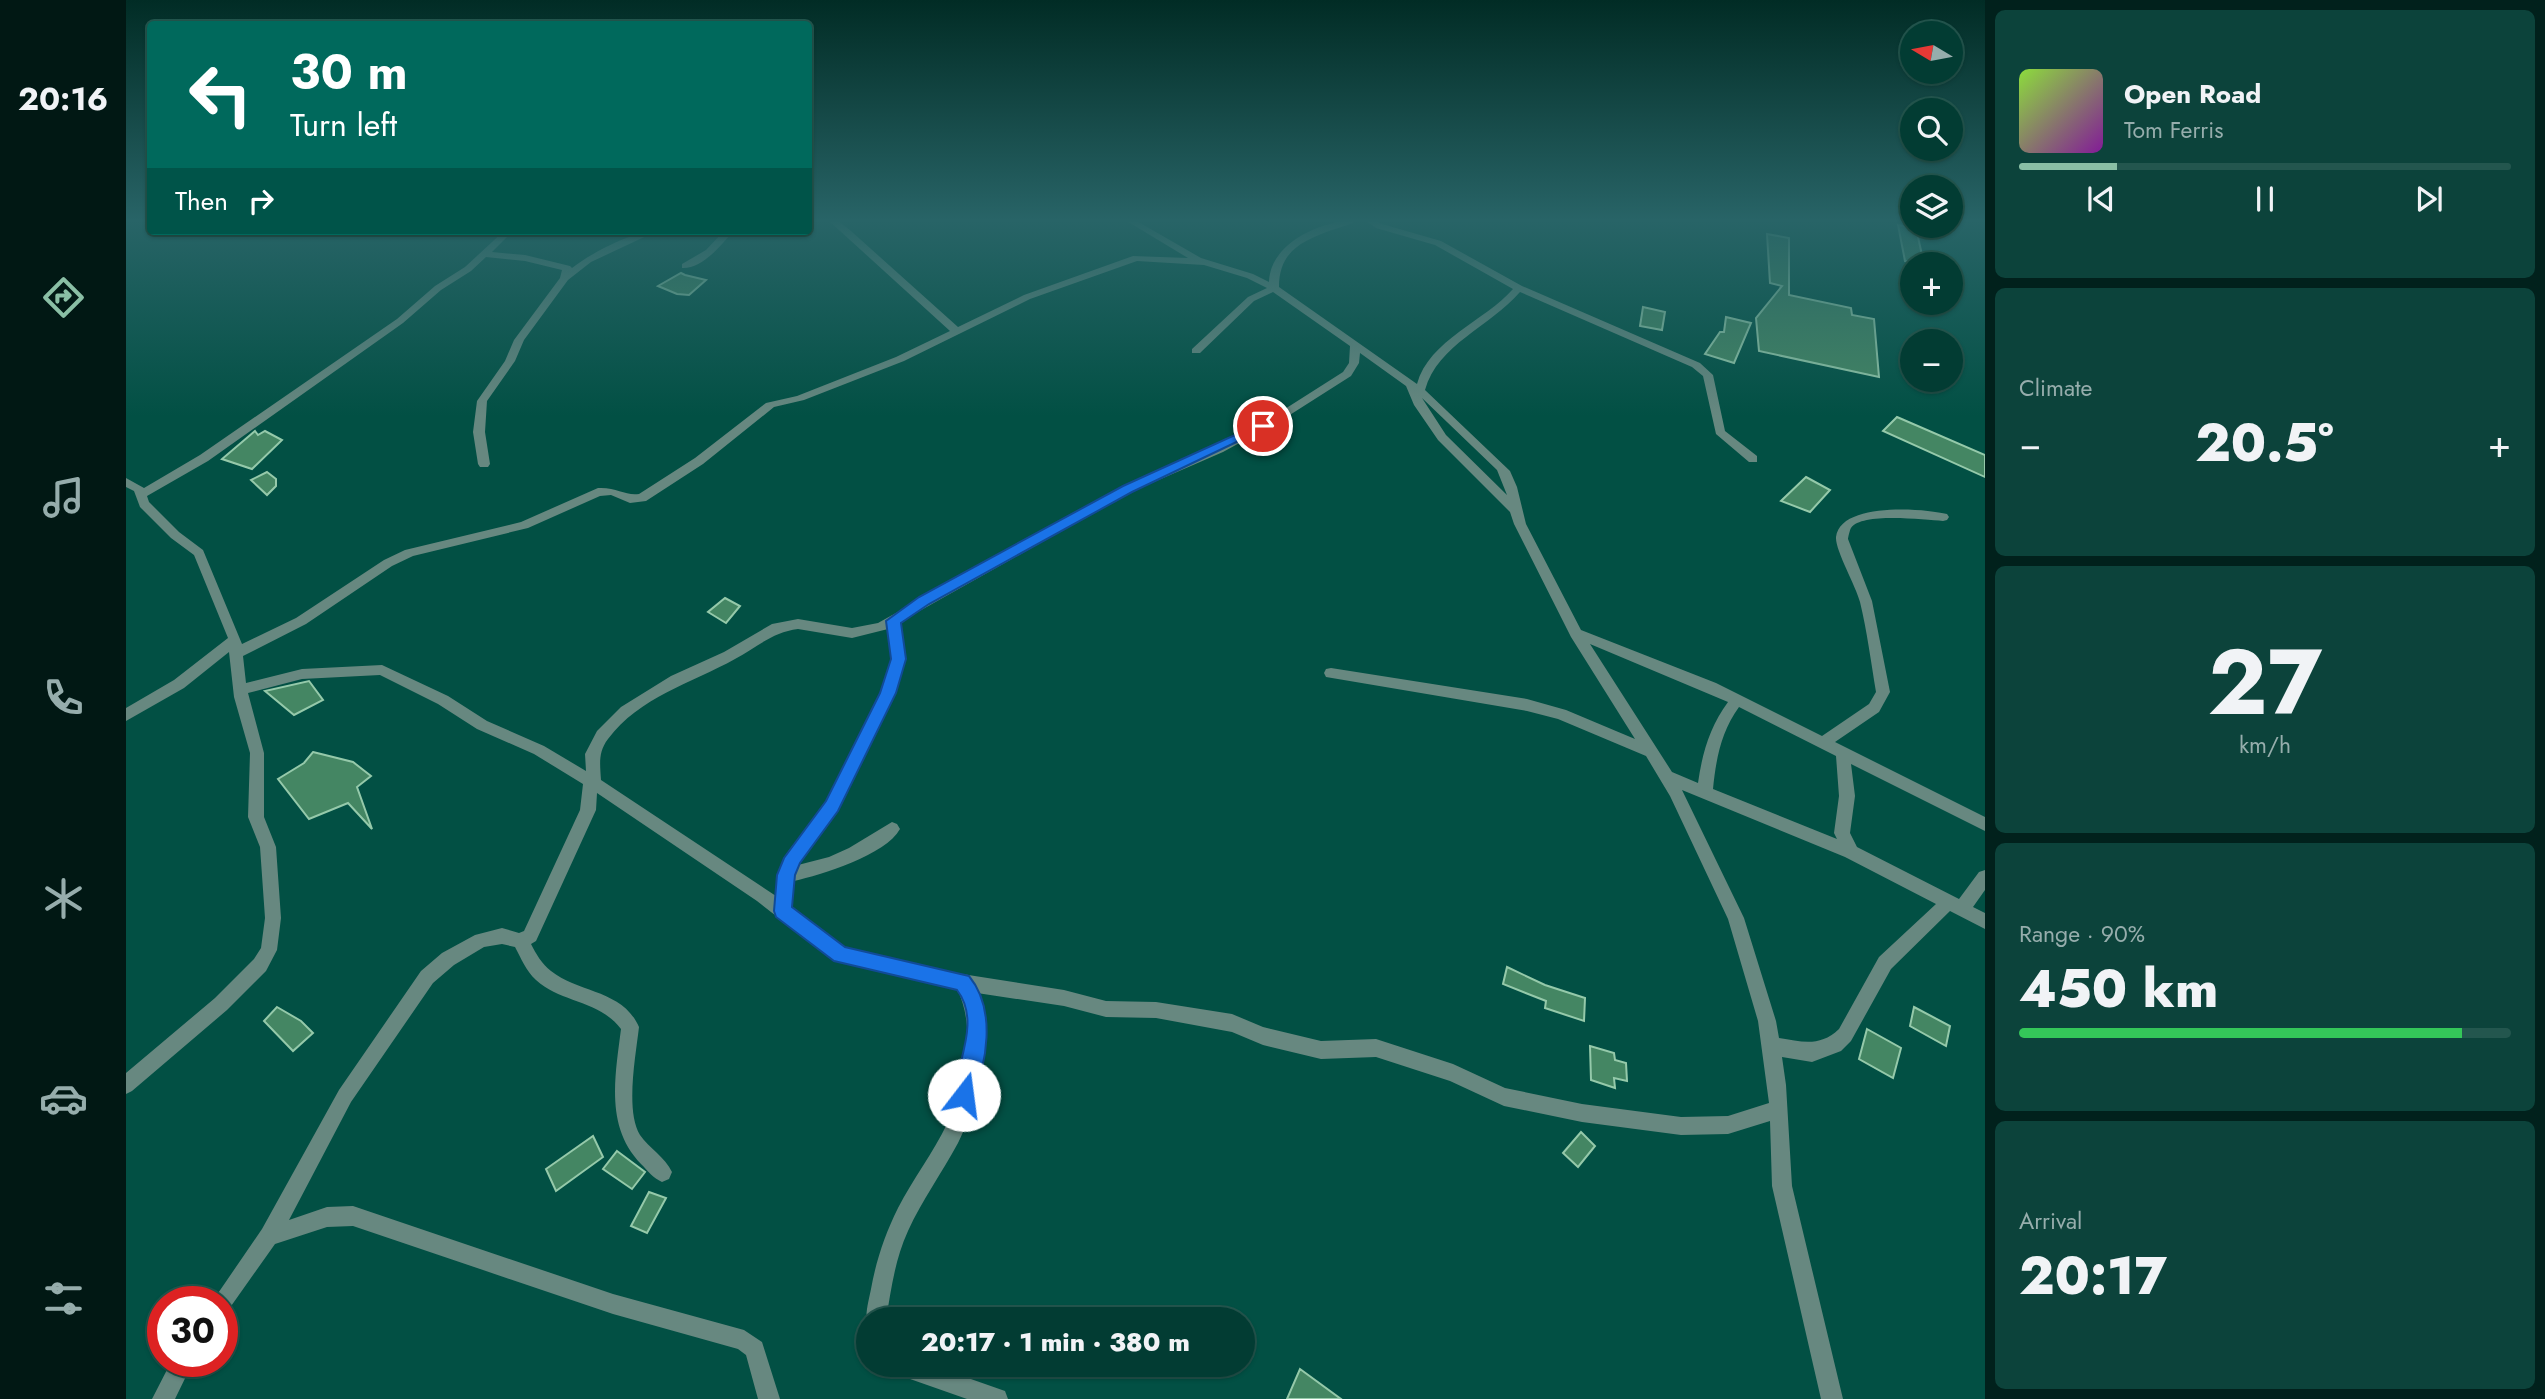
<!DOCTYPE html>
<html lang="en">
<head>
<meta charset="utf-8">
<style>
	body { margin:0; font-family:Jost,sans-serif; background:#0c433b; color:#f1f3f6; height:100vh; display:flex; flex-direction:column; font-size:26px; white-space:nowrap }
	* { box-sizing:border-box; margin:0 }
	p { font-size:23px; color:#96adac }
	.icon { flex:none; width:38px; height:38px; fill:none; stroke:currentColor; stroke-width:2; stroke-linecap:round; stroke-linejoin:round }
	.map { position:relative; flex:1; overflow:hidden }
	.drawer { display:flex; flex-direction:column; gap:10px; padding:10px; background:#01211c; width:560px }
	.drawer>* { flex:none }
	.guide { position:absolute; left:21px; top:21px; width:665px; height:214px; border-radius:7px; box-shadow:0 2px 5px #0004,0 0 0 2px #23564e; background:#00695c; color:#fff; overflow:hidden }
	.needle { width:46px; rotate:280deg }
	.fabs { position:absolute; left:1774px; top:21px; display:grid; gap:14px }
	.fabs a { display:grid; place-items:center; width:63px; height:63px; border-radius:50%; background:#023c33; box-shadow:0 2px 5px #0004,0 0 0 2px #23564e; font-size:35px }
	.speed { position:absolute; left:21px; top:1286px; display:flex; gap:14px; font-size:35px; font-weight:700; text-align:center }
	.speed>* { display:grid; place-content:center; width:91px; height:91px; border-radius:50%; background:#023c33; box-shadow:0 2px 5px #0004,0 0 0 2px #23564e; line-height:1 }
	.speed .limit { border:10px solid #d22; background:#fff; color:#111 }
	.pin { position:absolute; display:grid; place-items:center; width:60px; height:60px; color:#fff; margin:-30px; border:4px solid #fff; border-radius:50%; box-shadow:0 2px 7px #0007 }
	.me { position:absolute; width:77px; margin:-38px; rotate:15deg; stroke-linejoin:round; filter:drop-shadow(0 0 5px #0008) }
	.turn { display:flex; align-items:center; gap:24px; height:147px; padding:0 28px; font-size:32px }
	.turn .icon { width:91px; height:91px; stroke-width:2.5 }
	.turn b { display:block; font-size:49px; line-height:60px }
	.then { display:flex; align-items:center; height:66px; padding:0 28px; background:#0003; gap:14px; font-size:26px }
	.big { font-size:52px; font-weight:800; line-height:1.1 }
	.drawer .card { flex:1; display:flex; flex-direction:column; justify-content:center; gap:10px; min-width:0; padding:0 24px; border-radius:10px; background:#0c433b }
	.drawer .dial { align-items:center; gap:0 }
	.dial b { font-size:91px; line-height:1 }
	.song { display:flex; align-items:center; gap:21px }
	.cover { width:84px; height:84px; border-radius:10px; background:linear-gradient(135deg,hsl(90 70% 55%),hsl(290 70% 35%)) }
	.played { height:7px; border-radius:4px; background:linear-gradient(90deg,#8abfa5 20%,#23564e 20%) }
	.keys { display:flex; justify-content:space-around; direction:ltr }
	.heat { display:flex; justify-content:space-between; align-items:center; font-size:38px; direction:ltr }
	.charge { height:10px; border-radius:5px; background:linear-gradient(90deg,#34c759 90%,#23564e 0) }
	.trip { position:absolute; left:730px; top:1307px; width:399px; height:70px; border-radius:35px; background:#023c33; box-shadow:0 2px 5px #0004,0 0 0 2px #23564e; font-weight:800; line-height:70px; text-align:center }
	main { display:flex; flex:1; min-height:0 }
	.tab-bar { display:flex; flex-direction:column; width:126px; justify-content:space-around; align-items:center; background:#011814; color:#96adac }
	.tab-bar .icon { width:49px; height:49px }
	.tab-bar .selected { color:#8abfa5 }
	.tab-bar b { font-size:32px; color:#f1f3f6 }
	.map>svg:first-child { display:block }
</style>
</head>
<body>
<main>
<nav class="tab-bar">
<b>20:16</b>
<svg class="icon selected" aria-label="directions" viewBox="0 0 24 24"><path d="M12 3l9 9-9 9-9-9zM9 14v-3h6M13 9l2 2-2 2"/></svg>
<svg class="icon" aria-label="music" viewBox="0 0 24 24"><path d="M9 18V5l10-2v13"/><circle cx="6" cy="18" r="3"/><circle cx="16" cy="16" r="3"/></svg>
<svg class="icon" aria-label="phone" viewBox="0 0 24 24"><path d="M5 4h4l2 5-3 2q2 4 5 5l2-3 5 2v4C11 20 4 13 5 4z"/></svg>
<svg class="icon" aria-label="climate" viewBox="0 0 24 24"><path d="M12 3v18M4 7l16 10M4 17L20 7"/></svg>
<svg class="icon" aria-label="car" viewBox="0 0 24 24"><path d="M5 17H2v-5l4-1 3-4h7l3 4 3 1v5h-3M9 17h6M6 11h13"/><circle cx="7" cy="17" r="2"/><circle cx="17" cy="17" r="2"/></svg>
<svg class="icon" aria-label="filters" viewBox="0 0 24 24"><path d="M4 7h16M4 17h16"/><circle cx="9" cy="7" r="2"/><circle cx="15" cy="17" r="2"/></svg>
</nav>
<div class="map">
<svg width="1859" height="1399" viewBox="0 0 1859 1399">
	<rect width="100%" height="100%" fill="#025044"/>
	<!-- building -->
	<path fill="#448663" stroke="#95c9aa" stroke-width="2" d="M1772,225l18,3 8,36 -19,-3z
		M1641,234l22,4v57l62,13 1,7 22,4 5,58 -120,-26 -3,-33 26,-32 -12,-3z
		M555,273l4,2 21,5 -17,15 -12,-1 -19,-8z
		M1517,307l22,5 -3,18 -22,-4z
		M1600,317l25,6 -17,40 -29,-9 15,-22h4z
		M1771,417l88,38v22l-102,-46z
		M129,431l3,4 7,-4 17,9 -30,29 -30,-10z
		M141,472l9,7v7l-9,9 -16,-15z
		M1680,477l24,13 -20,22 -29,-11z
		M599,598l15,8 -14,17 -18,-11z
		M183,681l14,19 -29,15 -29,-24z
		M187,752l40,10 18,14 -14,11 15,42 -24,-26 -39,16 -31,-40 26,-16z
		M1381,967l38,18 40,13 -1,23 -39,-13 1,-7 -43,-17z
		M151,1007l24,14 12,12 -20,18 -29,-30z
		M1788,1007l36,19 -4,20 -36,-20z
		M1741,1029l34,19 -8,30 -34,-19z
		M1464,1046l24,7 1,7 11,3 1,18 -13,-3 1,10 -24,-8z
		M1455,1132l14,14 -17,21 -15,-14z
		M467,1136l10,21 -47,34 -10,-22z
		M491,1151l28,21 -13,17 -29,-20z
		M523,1192l17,6 -19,35 -16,-7z
		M1174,1369l41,30h-54z"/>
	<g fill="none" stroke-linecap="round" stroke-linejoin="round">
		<!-- street -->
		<path fill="#678880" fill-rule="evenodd" d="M702,220h9l14,11 107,96 66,-32 109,-39 55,2 -63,-38h10l66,38 52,16 16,8c1,-40 54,-62 88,-62 -6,5 -17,7 -25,10 -31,11 -53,22 -53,57l138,97c12,-44 68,-63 96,-95l-78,-44 -59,-17 -11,-8h10l7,4 59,17 81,45 178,77 13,12 12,56 32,25v6h-8l-33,-28 -13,-58 -11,-9 -172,-75c-30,35 -82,52 -95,98l85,81 7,16 9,37 55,106 135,53 106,53 47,-32 7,-12c-5,-30 -9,-61 -16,-90 -4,-16 -25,-52 -24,-65 4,-35 87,-29 111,-23l2,3 -2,3 -4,1c-18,-1 -81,-9 -92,7 -1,1 -3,10 -3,11l24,62 18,91 -11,20 -44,30 150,75v14l-134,-67 4,32 -5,37 7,14 102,52 20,-27 6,-2v20l-12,17 12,6v16l-35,-18 -59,58 -40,72 -10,10 -29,11 -30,-5 4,28 6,101 51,213h-22l-49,-213 -2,-65 -42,13 -47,1 -99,-13 -78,-16 -54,-25 -74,-24 -55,2 -58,-14 -31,-13 -76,-14 -50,-1 -42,-11 -87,-13c19,46 2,107 -19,150 -16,30 -36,57 -50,88 -13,28 -17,59 -22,89h-18v6c-4,-11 1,-26 3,-37 5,-28 14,-55 27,-81 15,-29 35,-55 49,-84 18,-38 30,-96 10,-135l-123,-28 -77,-60 -160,-108 -1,17 -60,131 -5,3c5,10 11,20 20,27 28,22 72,19 88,56 -3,27 -14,84 1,108 9,13 25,22 32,37l-3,7 -7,3c-9,-4 -14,-11 -21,-18 -36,-37 -26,-87 -20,-135 -22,-29 -60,-26 -85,-49 -10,-9 -15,-22 -21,-33l-13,-3 -18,3 -30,18 -21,18 -82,119 -62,118 38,-13 26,-1 260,88 131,36 18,12 18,57h-22l-12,-44 -8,-6 -125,-35 -260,-88 -26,1 -52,17 -46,65 -7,3v-10h-10l50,-73 77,-139 82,-119 21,-18 33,-18 27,-7 17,5 5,-2 56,-121 3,-26 -49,-30 -57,-25 -39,-25 -58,-29 -78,4 -54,14 16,60v64l12,30 5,71 -4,32 -11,21 -39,39 -95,81 -6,3v-21l89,-75 39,-39 7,-11 4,-30 -5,-71 -12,-30 2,-64 -16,-56 -5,-45 -45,36 -58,33v-13l48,-28 54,-42 -34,-83 -23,-17 -31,-31 -6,-16 -8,-4v-9l18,10 56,-33 197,-136 38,-33 30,-19 39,-36h9l-21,21 33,3 45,11 2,2c19,-15 61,-37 85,-37l-66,31 -23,18 -44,60 -9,21 -28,40 -2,31 5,32 -2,3h-8l-2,-3 -5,-32 4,-31 28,-40 9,-21 46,-62 2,-8 -37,-9 -39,-4 -15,14 -30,19 -38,33 -195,138 -61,35 2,6 30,30 24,18 39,94 54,-26 88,-58 21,-10 116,-28 77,-34c19,-1 27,8 41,6l56,-36 71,-55 31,-7 99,-39 54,-26zM1011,261l67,4 43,13 20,10 -19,9 -56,52v4h8l54,-52 19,-9 77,54 -1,17 -6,9 -66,42 -62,32 -92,40 -245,137 -26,5 -54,-9 -26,5 -48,28 -53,24 -50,31 -24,24 -12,23 1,17 -42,-25 -57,-25 -39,-25 -66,-31 -80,4 -56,14 -3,-27 63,-32 86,-58 21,-10 115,-28 72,-32 11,-1 19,8 16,-2 57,-37 71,-57 30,-7 100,-39 126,-62zM1234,353l46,33 8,19 24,35 72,72 4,12 57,113 64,102 -69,-29 -39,-11 -196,-31 -5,1 -2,4 2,4 201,34 31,8 88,37 24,40 58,123 30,102 11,82 -41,13 -47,1 -99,-13 -77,-16 -52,-24 -77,-25 -55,2 -58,-14 -31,-13 -76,-12 -50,-1 -42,-11 -102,-16 -118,-26 -53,-40 3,-27c27,-6 92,-26 106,-52l-3,-5 -5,-2 -43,26 -20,9 -31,8 39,-54 58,-118 11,-34 -6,-37 231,-130 92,-40 62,-34 66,-42 8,-13zM1296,398l75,72 10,25 -61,-60zM672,629l54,9 36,-9 4,30 -11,34 -54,108 -40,52 -9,22 -2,21 -175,-116c-1,-16 -3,-28 7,-41 31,-42 84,-56 127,-80 22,-12 38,-27 63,-30zM1464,644l138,58c-18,24 -26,52 -30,81l-26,-11zM1613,707l97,49 3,40 -5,37 3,6 -124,-50c3,-30 8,-57 26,-82zM1556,790l163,67 91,47 -57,53 -40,72c-19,18 -36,13 -60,9l-3,-17 -32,-103z
			M598,231h9c-11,14 -31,38 -51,37v-4l24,-14z
			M45,1362h22l-18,37h-23z
			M764,1365h41l74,26 3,8h-41l-74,-26z"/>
	</g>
	<!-- sky -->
	<linearGradient id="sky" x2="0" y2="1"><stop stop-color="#012c25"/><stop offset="0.53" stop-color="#286467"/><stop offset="1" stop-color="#286467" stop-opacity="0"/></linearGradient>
	<rect width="1859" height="416" fill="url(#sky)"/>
	<!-- route -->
	<path fill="#1a73e8" stroke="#114b97" stroke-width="2" d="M1133,424l11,2 -138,66 -203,112 -28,19 5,36 -10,34 -58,118 -38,52 -5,12 -3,32 53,40 124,29c28,34 18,88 2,126l-7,3 -7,-3c-10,-24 28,-76 0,-112l-123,-29 -58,-44 -2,-6 3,-36 7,-17 42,-57 54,-108 11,-34 -5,-38 33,-24 204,-111z"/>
</svg>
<div class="fabs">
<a><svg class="needle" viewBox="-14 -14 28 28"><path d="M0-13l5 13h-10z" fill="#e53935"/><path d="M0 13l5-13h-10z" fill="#96adac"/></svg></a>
<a><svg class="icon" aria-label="search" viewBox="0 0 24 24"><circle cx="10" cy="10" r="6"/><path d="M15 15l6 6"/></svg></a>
<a><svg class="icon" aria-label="layers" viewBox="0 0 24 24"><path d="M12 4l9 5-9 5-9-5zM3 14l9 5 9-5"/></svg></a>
<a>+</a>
<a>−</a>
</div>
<div class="speed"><div class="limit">30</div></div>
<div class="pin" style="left:1137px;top:426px;background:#d93025"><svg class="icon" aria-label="arrive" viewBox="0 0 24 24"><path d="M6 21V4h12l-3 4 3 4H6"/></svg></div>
<svg class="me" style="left:838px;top:1095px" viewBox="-20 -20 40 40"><circle r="19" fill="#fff"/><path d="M0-13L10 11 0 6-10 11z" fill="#1a73e8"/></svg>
<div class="trip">20:17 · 1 min · 380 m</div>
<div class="guide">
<div class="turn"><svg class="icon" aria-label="left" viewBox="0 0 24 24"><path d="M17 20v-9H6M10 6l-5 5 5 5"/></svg><div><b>30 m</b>Turn left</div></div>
<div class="then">Then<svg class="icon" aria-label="right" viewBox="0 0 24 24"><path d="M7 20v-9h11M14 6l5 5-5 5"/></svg></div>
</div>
</div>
<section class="drawer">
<div class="card">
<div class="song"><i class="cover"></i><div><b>Open Road</b><p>Tom Ferris</p></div></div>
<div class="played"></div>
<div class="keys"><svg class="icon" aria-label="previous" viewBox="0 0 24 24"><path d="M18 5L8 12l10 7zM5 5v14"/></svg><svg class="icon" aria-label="pause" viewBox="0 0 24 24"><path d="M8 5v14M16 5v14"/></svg><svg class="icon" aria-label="next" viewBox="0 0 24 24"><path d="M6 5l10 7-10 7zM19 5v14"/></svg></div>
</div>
<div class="card"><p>Climate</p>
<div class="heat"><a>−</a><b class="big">20.5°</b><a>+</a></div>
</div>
<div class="card dial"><b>27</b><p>km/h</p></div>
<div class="card"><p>Range · 90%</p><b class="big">450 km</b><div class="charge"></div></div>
<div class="card"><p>Arrival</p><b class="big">20:17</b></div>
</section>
</main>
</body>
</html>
